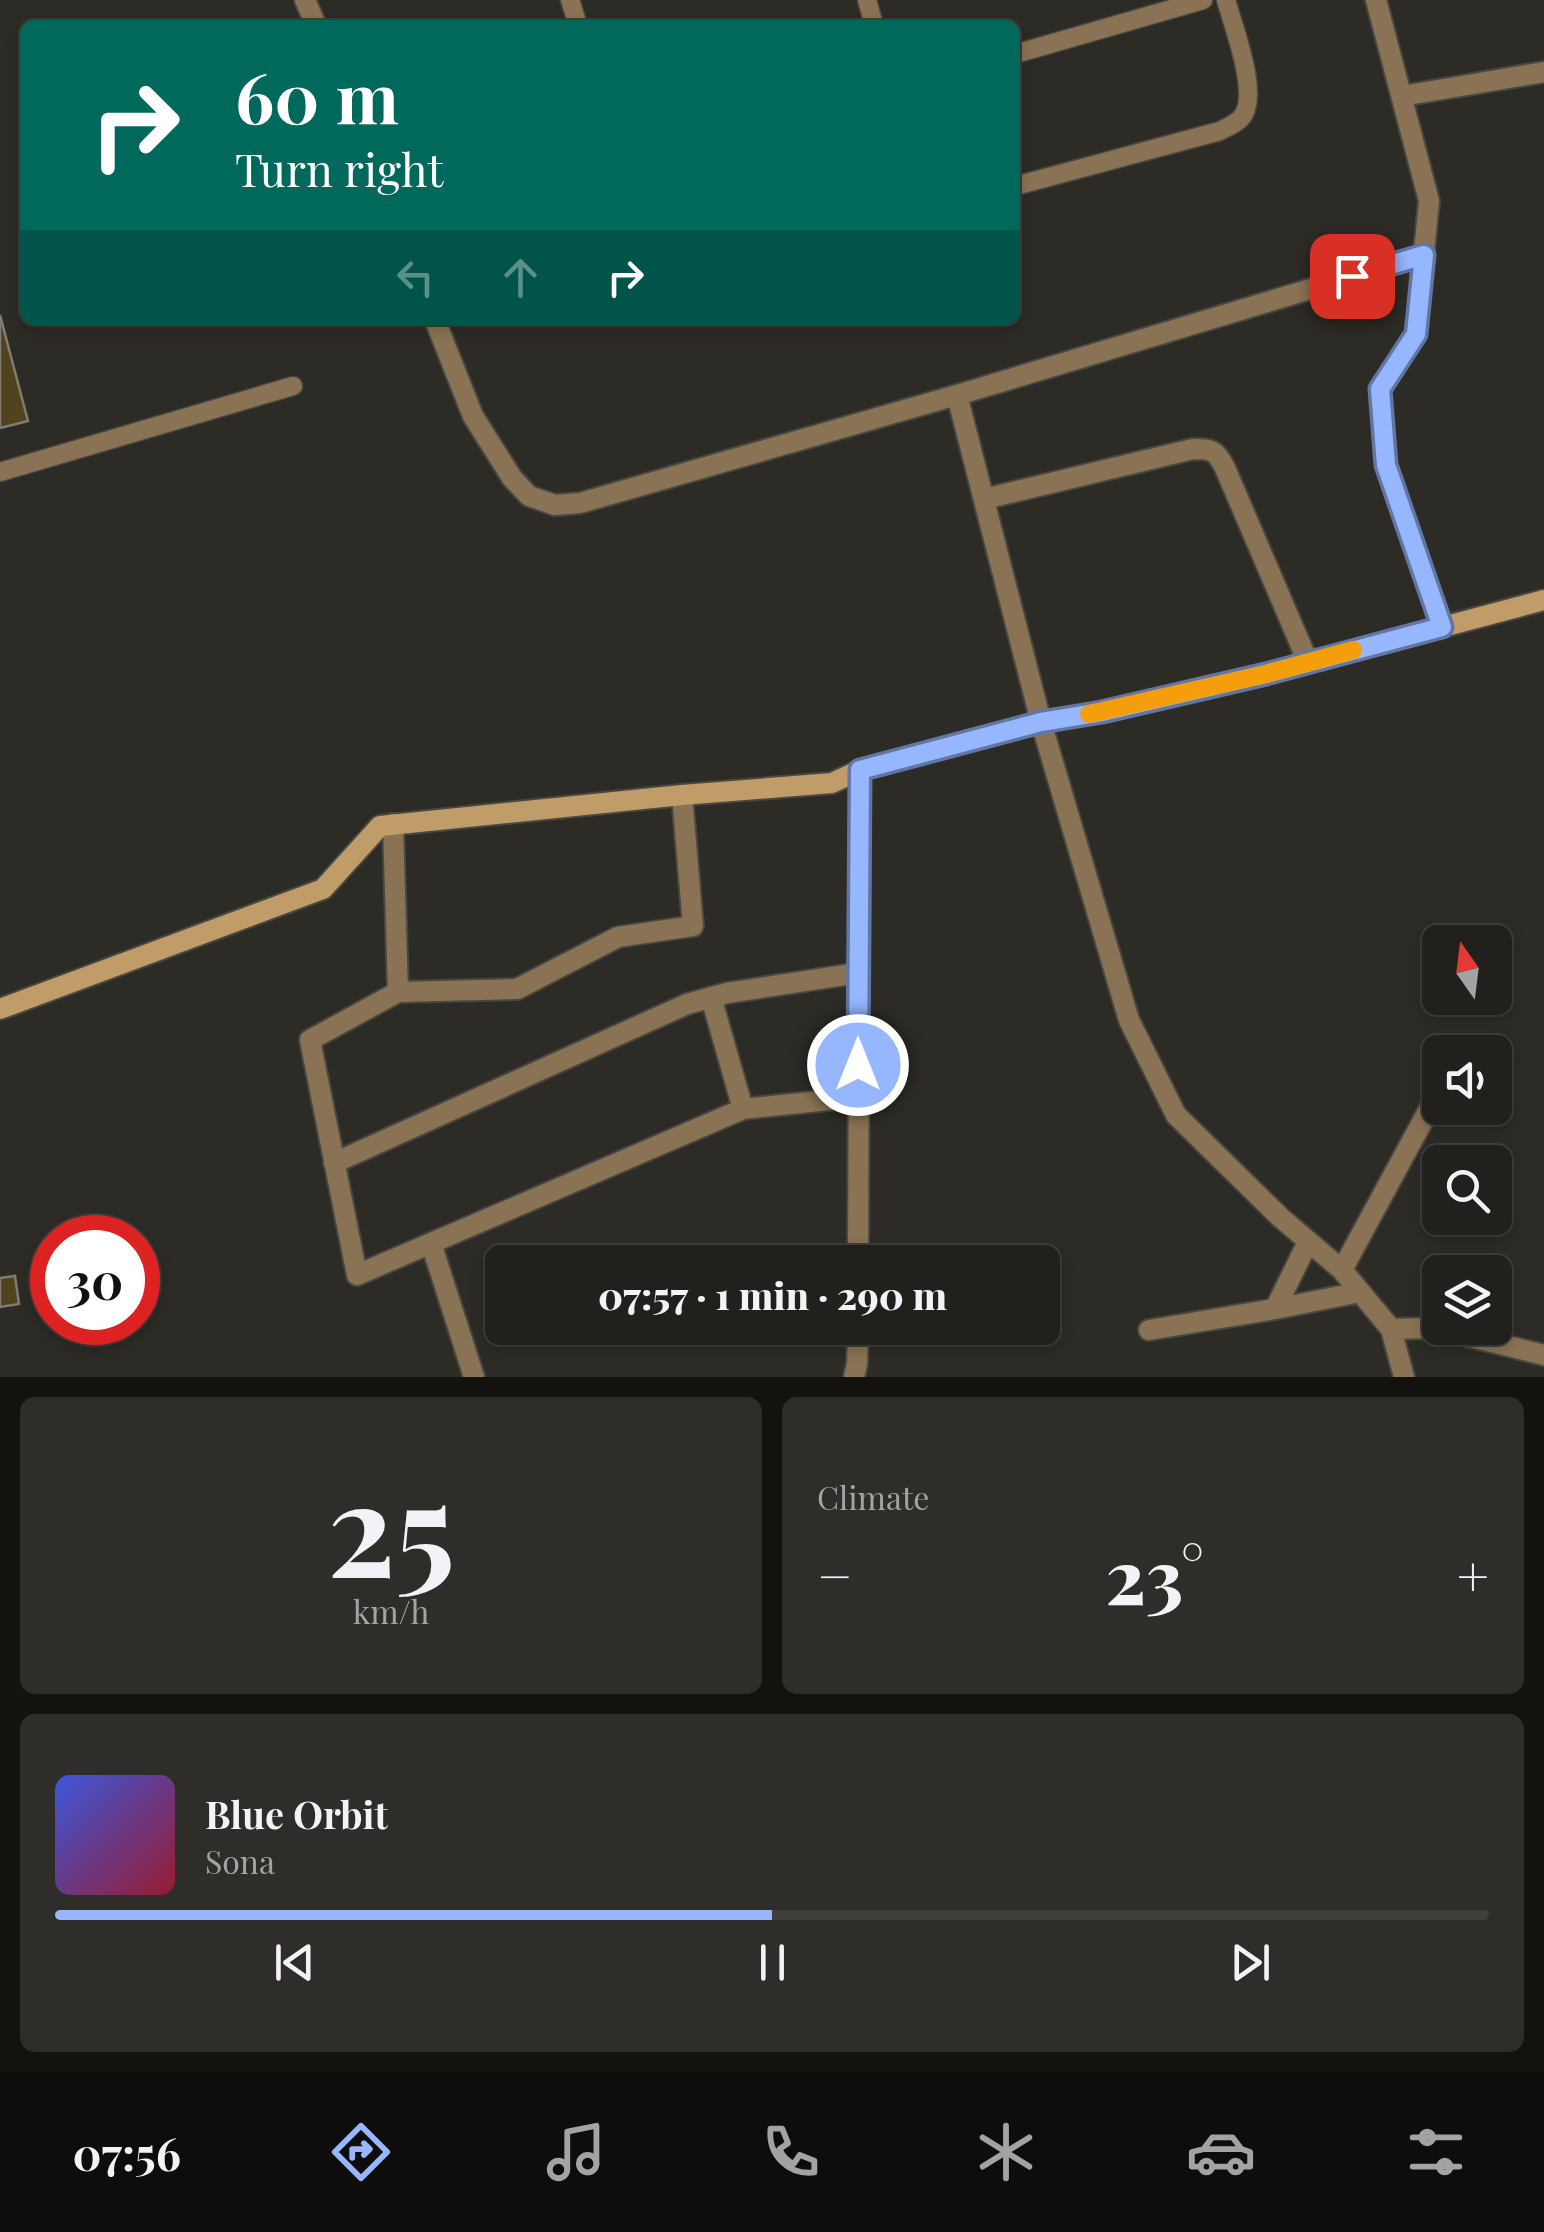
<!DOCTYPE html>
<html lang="en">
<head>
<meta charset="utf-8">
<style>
	body { margin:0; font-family:"Playfair Display",serif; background:#2e2d29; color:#f1f3f6; height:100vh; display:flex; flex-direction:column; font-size:38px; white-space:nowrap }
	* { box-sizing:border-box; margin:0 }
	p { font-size:32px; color:#a2a3a3 }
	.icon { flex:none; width:55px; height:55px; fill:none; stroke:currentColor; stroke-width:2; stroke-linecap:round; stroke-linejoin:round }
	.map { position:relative; height:1377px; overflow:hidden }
	.panel { display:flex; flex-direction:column; gap:20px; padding:20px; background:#13120f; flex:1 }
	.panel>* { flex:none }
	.banner { position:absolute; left:20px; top:20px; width:1000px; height:305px; border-radius:15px; box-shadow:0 5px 15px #0003,0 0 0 2px #3f3e3b; background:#00695c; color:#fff; overflow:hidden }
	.needle { width:65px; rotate:346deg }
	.fabs { position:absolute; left:1422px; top:925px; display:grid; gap:20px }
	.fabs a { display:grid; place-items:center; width:90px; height:90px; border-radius:15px; background:#22201c; box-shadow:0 5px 15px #0003,0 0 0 2px #3f3e3b; font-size:50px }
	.speed { position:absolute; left:30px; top:1215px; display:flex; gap:20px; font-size:50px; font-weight:700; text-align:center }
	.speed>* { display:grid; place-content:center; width:130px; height:130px; border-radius:50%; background:#22201c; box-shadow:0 5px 15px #0003,0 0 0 2px #3f3e3b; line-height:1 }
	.speed .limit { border:15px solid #d22; background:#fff; color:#111 }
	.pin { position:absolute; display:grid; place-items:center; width:85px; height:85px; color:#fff; margin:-42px; border-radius:20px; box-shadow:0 5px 15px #0006 }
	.me { position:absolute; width:110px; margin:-55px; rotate:0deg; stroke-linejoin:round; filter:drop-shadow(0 0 8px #0008) }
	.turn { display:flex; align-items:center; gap:35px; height:210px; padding:0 50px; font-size:45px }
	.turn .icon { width:130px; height:130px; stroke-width:2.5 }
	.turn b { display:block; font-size:70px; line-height:85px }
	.lanes { display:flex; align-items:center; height:95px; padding:0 50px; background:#0003; justify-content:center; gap:50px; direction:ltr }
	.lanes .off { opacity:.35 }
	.big { font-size:75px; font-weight:800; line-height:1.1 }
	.panel .widget { flex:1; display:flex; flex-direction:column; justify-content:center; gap:15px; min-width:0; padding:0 35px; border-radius:15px; background:#2e2d29 }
	.panel .dial { align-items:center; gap:0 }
	.dial b { font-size:130px; line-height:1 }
	.song { display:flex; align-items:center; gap:30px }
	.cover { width:120px; height:120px; border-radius:15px; background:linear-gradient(135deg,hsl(230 70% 55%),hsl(350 70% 35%)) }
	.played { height:10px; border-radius:5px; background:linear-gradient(90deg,#96b6fd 50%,#3f3e3b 50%) }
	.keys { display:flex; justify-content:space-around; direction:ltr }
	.heat { display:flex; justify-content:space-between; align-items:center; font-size:55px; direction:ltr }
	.panel .tiles { flex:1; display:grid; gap:20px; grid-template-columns:1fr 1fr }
	.widget:last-child { grid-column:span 2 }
	.trip { position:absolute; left:485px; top:1245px; width:575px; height:100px; border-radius:15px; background:#22201c; box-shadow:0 5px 15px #0003,0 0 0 2px #3f3e3b; font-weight:800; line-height:100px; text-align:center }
	.menu { display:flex; height:160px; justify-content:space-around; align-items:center; background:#0e0d0b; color:#a2a3a3 }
	.menu .icon { width:70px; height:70px }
	.menu .on { color:#96b6fd }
	.menu b { font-size:45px; color:#f1f3f6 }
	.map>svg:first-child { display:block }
</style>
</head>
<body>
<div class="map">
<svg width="1544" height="1377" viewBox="0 0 1544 1377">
	<rect width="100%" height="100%" fill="#2d2b25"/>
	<!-- building -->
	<path fill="#51441d" stroke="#7e7c75" stroke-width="2.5" d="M0,315l28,106 -28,7z
		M15,1276l4,28 -19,3v-29z"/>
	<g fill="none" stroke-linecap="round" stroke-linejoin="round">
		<!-- lane casing -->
		<g stroke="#494742" stroke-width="21">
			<path id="lane" d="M570,0l8,25
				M867,0l7,25
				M1015,54l188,-54
				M1015,186l205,-55c7,-4 16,-7 21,-13 20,-21 -8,-92 -15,-118
				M0,472l293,-86"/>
		</g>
		<!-- street casing -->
		<g stroke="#494742" stroke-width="24">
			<path id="street" d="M305,0l11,25
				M1376,0l53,201 -13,132 -36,56 6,76 56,162
				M1402,96l142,-24
				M435,320l38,96 39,62 17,18 26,9 25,-2 377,-108 467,-140
				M957,395l84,327 88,298 47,95 104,102 62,53 49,59 13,48
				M984,499l209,-50c19,0 23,1 32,19l83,194
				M393,824l5,168 -88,48 47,235 386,-166 115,-12
				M398,992l119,-3 101,-52 75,-11 -11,-131
				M711,997l32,112
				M334,1163l353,-159 40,-11 131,-20
				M431,1243l43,134
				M858,1262l2,-492
				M1342,1270l97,-179
				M1275,1309l33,-67
				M1391,1329l44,-1 109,27
				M1149,1330l126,-21 85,-17
				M854,1377l3,-13 1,-36"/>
		</g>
		<!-- secondary casing -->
		<g stroke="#494742" stroke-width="24">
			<path id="secondary" d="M0,1009l323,-120 57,-63 302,-31 150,-12 28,-13 181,-48 61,-10 164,-38 278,-74"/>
		</g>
		<!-- lane -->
		<use href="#lane" stroke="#8a7354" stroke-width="18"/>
		<!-- street -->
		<use href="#street" stroke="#8a7354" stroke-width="20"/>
		<!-- secondary -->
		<use href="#secondary" stroke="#c09c68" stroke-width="20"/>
	</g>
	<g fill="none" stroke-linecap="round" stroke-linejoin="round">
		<!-- route casing -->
		<g stroke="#6276a4" stroke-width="25">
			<path id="route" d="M858,1065l2,-295 181,-48 61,-10 164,-38 176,-47 -56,-162 -6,-76 36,-55 8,-79 -72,21"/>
		</g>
		<!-- route -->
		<use href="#route" stroke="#96b6fd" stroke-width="18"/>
		<!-- slow -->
		<path stroke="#f59e0b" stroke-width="18" d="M1089,714l177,-40 87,-24"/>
	</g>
</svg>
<div class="fabs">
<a><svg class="needle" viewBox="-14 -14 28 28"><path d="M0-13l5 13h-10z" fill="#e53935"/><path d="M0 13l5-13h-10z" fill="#a2a3a3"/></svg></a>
<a><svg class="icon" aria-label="sound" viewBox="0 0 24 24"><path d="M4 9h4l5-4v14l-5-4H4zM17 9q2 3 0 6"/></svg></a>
<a><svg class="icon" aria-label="search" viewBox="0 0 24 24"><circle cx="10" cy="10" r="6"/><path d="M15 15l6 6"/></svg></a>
<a><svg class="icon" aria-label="layers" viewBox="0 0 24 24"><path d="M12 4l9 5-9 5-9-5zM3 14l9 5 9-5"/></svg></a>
</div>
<div class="speed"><div class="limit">30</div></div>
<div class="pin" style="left:1352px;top:276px;background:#d93025"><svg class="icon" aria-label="arrive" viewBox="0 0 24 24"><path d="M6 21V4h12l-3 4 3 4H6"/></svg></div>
<svg class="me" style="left:858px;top:1065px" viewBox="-20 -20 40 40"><circle r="17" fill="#96b6fd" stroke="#fff" stroke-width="3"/><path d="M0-11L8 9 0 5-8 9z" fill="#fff"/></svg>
<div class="trip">07:57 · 1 min · 290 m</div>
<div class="banner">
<div class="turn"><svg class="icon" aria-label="right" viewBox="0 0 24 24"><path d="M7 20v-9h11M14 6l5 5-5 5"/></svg><div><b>60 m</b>Turn right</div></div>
<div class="lanes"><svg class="icon off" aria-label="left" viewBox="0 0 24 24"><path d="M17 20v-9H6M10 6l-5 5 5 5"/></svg><svg class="icon off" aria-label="ahead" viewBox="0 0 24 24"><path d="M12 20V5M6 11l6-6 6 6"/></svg><svg class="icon" aria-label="right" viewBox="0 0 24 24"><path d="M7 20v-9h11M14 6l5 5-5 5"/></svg></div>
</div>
</div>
<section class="panel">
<div class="tiles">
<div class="widget dial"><b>25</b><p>km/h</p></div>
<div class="widget"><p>Climate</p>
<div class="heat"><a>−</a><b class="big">23°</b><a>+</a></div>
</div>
<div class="widget">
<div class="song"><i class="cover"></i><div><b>Blue Orbit</b><p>Sona</p></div></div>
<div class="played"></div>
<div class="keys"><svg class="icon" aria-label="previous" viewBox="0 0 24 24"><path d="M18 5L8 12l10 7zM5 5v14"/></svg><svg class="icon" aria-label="pause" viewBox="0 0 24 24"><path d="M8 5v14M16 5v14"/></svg><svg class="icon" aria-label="next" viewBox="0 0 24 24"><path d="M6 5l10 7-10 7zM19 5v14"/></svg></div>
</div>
</div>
</section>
<nav class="menu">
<b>07:56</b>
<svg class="icon on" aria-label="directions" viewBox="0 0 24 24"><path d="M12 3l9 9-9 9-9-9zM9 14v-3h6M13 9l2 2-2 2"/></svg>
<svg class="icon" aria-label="music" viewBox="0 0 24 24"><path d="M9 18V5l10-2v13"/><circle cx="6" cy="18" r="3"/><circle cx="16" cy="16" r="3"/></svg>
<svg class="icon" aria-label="phone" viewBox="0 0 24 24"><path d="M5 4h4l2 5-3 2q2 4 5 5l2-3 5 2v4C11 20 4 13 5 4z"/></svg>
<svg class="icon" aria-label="climate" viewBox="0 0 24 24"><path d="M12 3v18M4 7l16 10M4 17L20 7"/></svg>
<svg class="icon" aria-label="car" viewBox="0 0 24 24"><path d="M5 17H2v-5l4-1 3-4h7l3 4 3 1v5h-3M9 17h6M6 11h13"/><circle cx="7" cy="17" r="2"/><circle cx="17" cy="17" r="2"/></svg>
<svg class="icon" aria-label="filters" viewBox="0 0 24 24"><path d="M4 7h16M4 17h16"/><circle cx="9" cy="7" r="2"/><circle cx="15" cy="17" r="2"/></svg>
</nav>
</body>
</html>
